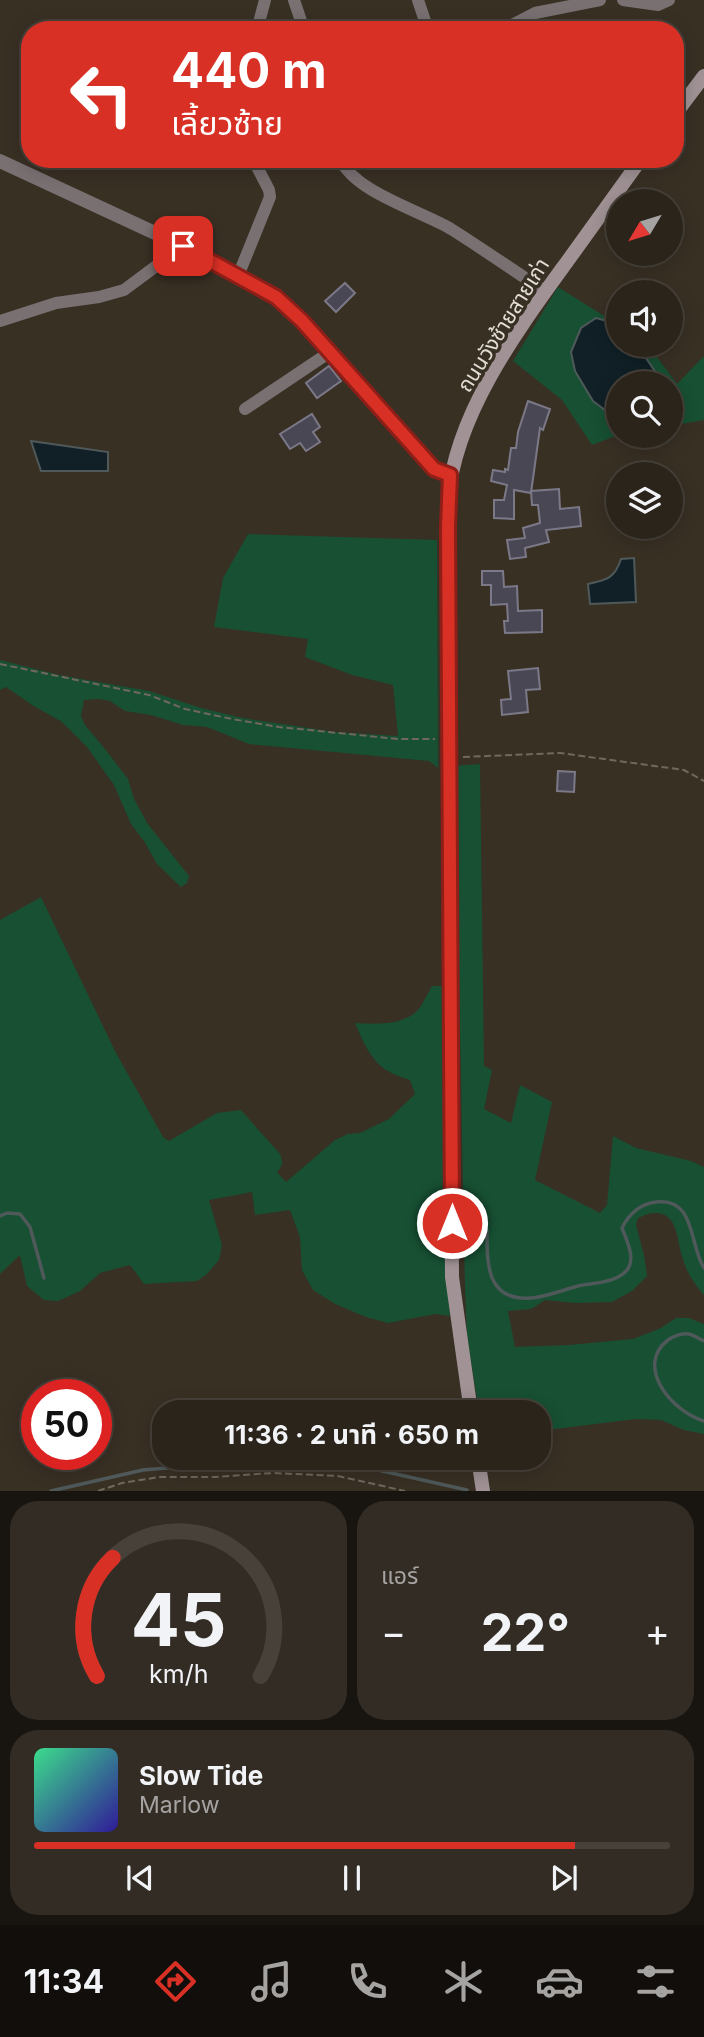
<!DOCTYPE html>
<html lang="th">
<head>
<meta charset="utf-8">
<style>
	body { margin:0; font-family:Inter,"Noto Sans Thai",sans-serif; background:#332c24; color:#f1f3f6; height:100vh; display:flex; flex-direction:column; font-size:26px; white-space:nowrap }
	* { box-sizing:border-box; margin:0 }
	p { font-size:23px; color:#a6a4a3 }
	.icon { flex:none; width:38px; height:38px; fill:none; stroke:currentColor; stroke-width:2; stroke-linecap:round; stroke-linejoin:round }
	.map { position:relative; height:1491px; overflow:hidden }
	.side { display:flex; flex-direction:column; gap:10px; padding:10px; background:#18140f; flex:1 }
	.side>* { flex:none }
	.top-card { position:absolute; left:21px; top:21px; width:663px; height:147px; border-radius:28px; box-shadow:0 4px 18px #0003,0 0 0 2px #47413a; background:#d93025; color:#fff; overflow:hidden }
	.needle { width:46px; rotate:232deg }
	.fabs { position:absolute; left:606px; top:189px; display:grid; gap:14px }
	.fabs a { display:grid; place-items:center; width:77px; height:77px; border-radius:50%; background:#2b241b; box-shadow:0 4px 18px #0003,0 0 0 2px #47413a; font-size:35px }
	.speed { position:absolute; left:21px; top:1379px; display:flex; gap:14px; font-size:35px; font-weight:700; text-align:center }
	.speed>* { display:grid; place-content:center; width:91px; height:91px; border-radius:50%; background:#2b241b; box-shadow:0 4px 18px #0003,0 0 0 2px #47413a; line-height:1 }
	.speed .limit { border:10px solid #d22; background:#fff; color:#111 }
	.pin { position:absolute; display:grid; place-items:center; width:60px; height:60px; color:#fff; margin:-30px; border-radius:14px; box-shadow:0 4px 10px #0006 }
	.me { position:absolute; width:77px; margin:-38px; rotate:0deg; stroke-linejoin:round; filter:drop-shadow(0 0 5px #0008) }
	.turn { display:flex; align-items:center; gap:24px; height:147px; padding:0 35px; font-size:32px }
	.turn .icon { width:91px; height:91px; stroke-width:2.5 }
	.turn b { display:block; font-size:49px; line-height:60px }
	.big { font-size:52px; font-weight:700; line-height:1.1 }
	.side .tile { flex:1; display:flex; flex-direction:column; justify-content:center; gap:10px; min-width:0; padding:0 24px; border-radius:28px; background:#332c24 }
	.side .dial { align-items:center; gap:0 }
	.dial svg { height:182px; overflow:visible; fill:none; stroke:#47413a; stroke-width:7; stroke-linecap:round; text-anchor:middle }
	.dial text { fill:#f1f3f6; stroke:none }
	.song { display:flex; align-items:center; gap:21px }
	.cover { width:84px; height:84px; border-radius:10px; background:linear-gradient(135deg,hsl(150 70% 55%),hsl(250 70% 35%)) }
	.played { height:7px; border-radius:4px; background:linear-gradient(90deg,#d93025 85%,#47413a 85%) }
	.keys { display:flex; justify-content:space-around; direction:ltr }
	.heat { display:flex; justify-content:space-between; align-items:center; font-size:38px; direction:ltr }
	.side .tiles { flex:1; display:grid; gap:10px; grid-template-columns:1fr 1fr }
	.tile:last-child { grid-column:span 2 }
	.trip { position:absolute; left:152px; top:1400px; width:399px; height:70px; border-radius:28px; background:#2b241b; box-shadow:0 4px 18px #0003,0 0 0 2px #47413a; font-weight:700; line-height:70px; text-align:center }
	.menu { display:flex; height:112px; justify-content:space-around; align-items:center; background:#110e0b; color:#a6a4a3 }
	.menu .icon { width:49px; height:49px }
	.menu .current { color:#d93025 }
	.menu b { font-size:32px; color:#f1f3f6 }
	.map>svg:first-child { display:block }
</style>
</head>
<body>
<div class="map">
<svg width="704" height="1491" viewBox="0 0 704 1491">
	<rect width="100%" height="100%" fill="#393024"/>
	<!-- green -->
	<path fill="#175033" d="M558,287l51,32 9,2v24h30l29,39 27,-28v64l-34,6v-43h-52v52l-26,10 -30,-45 -49,-39z
		M248,534l189,6 1,228 -9,-7 -180,-17 -42,-17 -24,-2 -32,-10 -26,-4 -15,-10 -11,-2 -15,1 -3,16 4,9 20,24 23,30 6,20 13,24 42,53 -2,7 -6,4 -24,-23 -13,-23 -13,-17 -17,-39 -27,-38 -25,-25 -30,-17 -26,-18 -6,3v-30l59,15 90,16 52,17 42,10 92,14 63,4 -5,-51 -41,-10 -47,-18 3,-18 -94,-12 9,-49z
		M480,764l4,302 8,4 -8,39 27,14 9,-38 32,17 -17,78 65,33 7,-8 6,-69 23,12 55,13 13,6v128c-11,-12 -18,-24 -22,-39 -5,-16 -4,-44 -28,-43 -5,0 -11,3 -16,5l-2,7 8,30 3,21 -15,15 -20,11 -36,1 -31,-3 -14,9 -23,2 7,36 54,-2 64,-6 28,-11 15,-10h13l15,6v110l-20,-4 -23,-10 -25,-1 -97,12v-19h-60l-12,-77 -2,-46 -10,-523z
		M41,897l74,154 48,86 6,4 48,-28 24,-3 39,44c3,8 3,12 -3,18l9,10 49,-42 13,-6 12,-1 29,-14 26,-25 -5,-14c-8,-3 -16,-5 -22,-9 -17,-9 -26,-32 -33,-48 20,1 46,3 62,-12 6,-6 10,-17 15,-25h13l2,295 3,35 -14,-2 -48,9 -22,-6 -31,-13 -22,-14 -11,-20 -2,-33 -10,-27 -35,5 -3,-23 -43,8 13,45 -3,15 -12,14 -10,7 -53,3 -14,-19 -30,8 -20,18 -22,10 -14,-1 -17,-14 -7,-31 -20,19v-354z"/>
	<!-- water -->
	<path fill="#102026" stroke="#4f595a" stroke-width="2" d="M596,318l22,6v21h19l26,38h-45v37l-25,-19 -18,-30 -4,-19 10,-24z
		M31,441l77,11v19h-67z
		M634,558l2,44 -46,2 -2,-20c19,-4 27,-6 33,-25z"/>
	<g fill="none" stroke-linecap="round" stroke-linejoin="round">
		<!-- stream -->
		<path stroke="#4f595a" stroke-width="3.5" d="M0,1216l7,-3 13,1 10,13 14,51
			M487,1230c0,34 -1,71 44,68 15,-1 32,-8 47,-12 13,-3 35,-3 46,-13 14,-11 3,-32 -2,-45 7,-14 18,-24 34,-26 40,-5 33,43 48,66
			M704,1341c-5,-2 -10,-6 -15,-7 -7,-1 -15,2 -21,6 -34,26 4,72 36,81
			M51,1491l92,-21 132,-11 34,1 51,6 107,24"/>
	</g>
	<!-- building -->
	<path fill="#4a4755" stroke="#7b7888" stroke-width="2" d="M345,283l10,10 -19,19 -11,-11z
		M329,366l12,15 -24,17 -11,-15z
		M528,401l22,8 -7,21 -3,-2 -9,65 -17,-3v29l-20,-1v-18h10l3,-15 -16,-4 2,-11 12,2v-3l3,1 3,-22h5l2,-16z
		M312,414l8,13 -7,5 7,10 -14,9 -6,-8 -10,6 -10,-15z
		M559,489l1,20 19,-2 2,19 -35,4 3,12 -24,6 1,9 -16,2 -3,-19 18,-2 -2,-10 17,-5 -2,-18h-6l-1,-14z
		M482,571h21l1,16 13,-1 1,25 24,-1v22l-37,1 -1,-12h4l-1,-17 -16,1v-20h-9z
		M538,668l2,21 -14,1 2,22 -26,3 -1,-15 10,-1 -3,-28z
		M558,771l17,1 -1,20 -17,-1z"/>
	<g fill="none" stroke-linecap="round" stroke-linejoin="round">
		<!-- path -->
		<path stroke="#70685e" stroke-width="2" stroke-dasharray="7 3.5" stroke-linecap="butt" d="M0,664l149,31 36,14 47,10 47,8 119,12h37
			M463,757l97,-4 124,17 20,11
			M98,1491l24,-8 37,-6h56l58,-4 65,3 67,15"/>
		<!-- minor -->
		<path stroke="#797072" stroke-width="12" d="M294,0l10,30
			M418,0l10,30
			M623,0l35,5 11,-5
			M257,30l8,-30
			M502,30l33,-17 65,-13
			M340,159c16,34 79,51 111,70 32,20 63,42 94,62
			M238,276l32,-79 -1,-7 -16,-31
			M0,321l56,-18 43,-6 25,-7 59,-44
			M245,409l85,-57"/>
		<!-- tertiary -->
		<path stroke="#797072" stroke-width="14" d="M0,161l183,85 93,51 26,24 132,148 16,6"/>
		<!-- secondary -->
		<path stroke="#a09295" stroke-width="14" d="M676,113l28,-37
			M471,1412l-19,-135 -4,-777c7,-87 71,-172 121,-241 24,-33 48,-67 72,-100
			M478,1458l5,33"/>
	</g>
	<g fill="none" stroke-linecap="round" stroke-linejoin="round">
		<!-- route casing -->
		<g stroke="#8d1f18" stroke-width="18">
			<path id="route" d="M183,246l93,51 26,24 132,148 16,6 -2,52 4,696"/>
		</g>
		<!-- route -->
		<use href="#route" stroke="#d93025" stroke-width="12"/>
	</g>
	<g text-anchor="middle" dominant-baseline="central" stroke-width="7" stroke-linejoin="round" paint-order="stroke">
		<!-- street labels -->
		<g font-size="21" fill="#e2ddd5" stroke="#393024">
			<text transform="translate(503 325) rotate(-58)">ถนนวังซ้ายสายเก่า</text>
		</g>
	</g>
</svg>
<div class="fabs">
<a><svg class="needle" viewBox="-14 -14 28 28"><path d="M0-13l5 13h-10z" fill="#e53935"/><path d="M0 13l5-13h-10z" fill="#a6a4a3"/></svg></a>
<a><svg class="icon" aria-label="sound" viewBox="0 0 24 24"><path d="M4 9h4l5-4v14l-5-4H4zM17 9q2 3 0 6"/></svg></a>
<a><svg class="icon" aria-label="search" viewBox="0 0 24 24"><circle cx="10" cy="10" r="6"/><path d="M15 15l6 6"/></svg></a>
<a><svg class="icon" aria-label="layers" viewBox="0 0 24 24"><path d="M12 4l9 5-9 5-9-5zM3 14l9 5 9-5"/></svg></a>
</div>
<div class="speed"><div class="limit">50</div></div>
<div class="pin" style="left:183px;top:246px;background:#d93025"><svg class="icon" aria-label="arrive" viewBox="0 0 24 24"><path d="M6 21V4h12l-3 4 3 4H6"/></svg></div>
<svg class="me" style="left:452px;top:1223px" viewBox="-20 -20 40 40"><circle r="17" fill="#d93025" stroke="#fff" stroke-width="3"/><path d="M0-11L8 9 0 5-8 9z" fill="#fff"/></svg>
<div class="trip">11:36 · 2 นาที · 650 m</div>
<div class="top-card">
<div class="turn"><svg class="icon" aria-label="left" viewBox="0 0 24 24"><path d="M17 20v-9H6M10 6l-5 5 5 5"/></svg><div><b>440 m</b>เลี้ยวซ้าย</div></div>
</div>
</div>
<section class="side">
<div class="tiles">
<div class="tile dial"><svg viewBox="0 0 100 80">
<path d="M14 69A42 42 0 1 1 86 69"/>
<path d="M14 69A42 42 0 0 1 21 17" stroke="#d93025"/>
<text x="50" y="56" font-size="32" font-weight="700">45</text>
<text x="50" y="72" font-size="11">km/h</text>
</svg></div>
<div class="tile"><p>แอร์</p>
<div class="heat"><a>−</a><b class="big">22°</b><a>+</a></div>
</div>
<div class="tile">
<div class="song"><i class="cover"></i><div><b>Slow Tide</b><p>Marlow</p></div></div>
<div class="played"></div>
<div class="keys"><svg class="icon" aria-label="previous" viewBox="0 0 24 24"><path d="M18 5L8 12l10 7zM5 5v14"/></svg><svg class="icon" aria-label="pause" viewBox="0 0 24 24"><path d="M8 5v14M16 5v14"/></svg><svg class="icon" aria-label="next" viewBox="0 0 24 24"><path d="M6 5l10 7-10 7zM19 5v14"/></svg></div>
</div>
</div>
</section>
<nav class="menu">
<b>11:34</b>
<svg class="icon current" aria-label="directions" viewBox="0 0 24 24"><path d="M12 3l9 9-9 9-9-9zM9 14v-3h6M13 9l2 2-2 2"/></svg>
<svg class="icon" aria-label="music" viewBox="0 0 24 24"><path d="M9 18V5l10-2v13"/><circle cx="6" cy="18" r="3"/><circle cx="16" cy="16" r="3"/></svg>
<svg class="icon" aria-label="phone" viewBox="0 0 24 24"><path d="M5 4h4l2 5-3 2q2 4 5 5l2-3 5 2v4C11 20 4 13 5 4z"/></svg>
<svg class="icon" aria-label="climate" viewBox="0 0 24 24"><path d="M12 3v18M4 7l16 10M4 17L20 7"/></svg>
<svg class="icon" aria-label="car" viewBox="0 0 24 24"><path d="M5 17H2v-5l4-1 3-4h7l3 4 3 1v5h-3M9 17h6M6 11h13"/><circle cx="7" cy="17" r="2"/><circle cx="17" cy="17" r="2"/></svg>
<svg class="icon" aria-label="filters" viewBox="0 0 24 24"><path d="M4 7h16M4 17h16"/><circle cx="9" cy="7" r="2"/><circle cx="15" cy="17" r="2"/></svg>
</nav>
</body>
</html>
